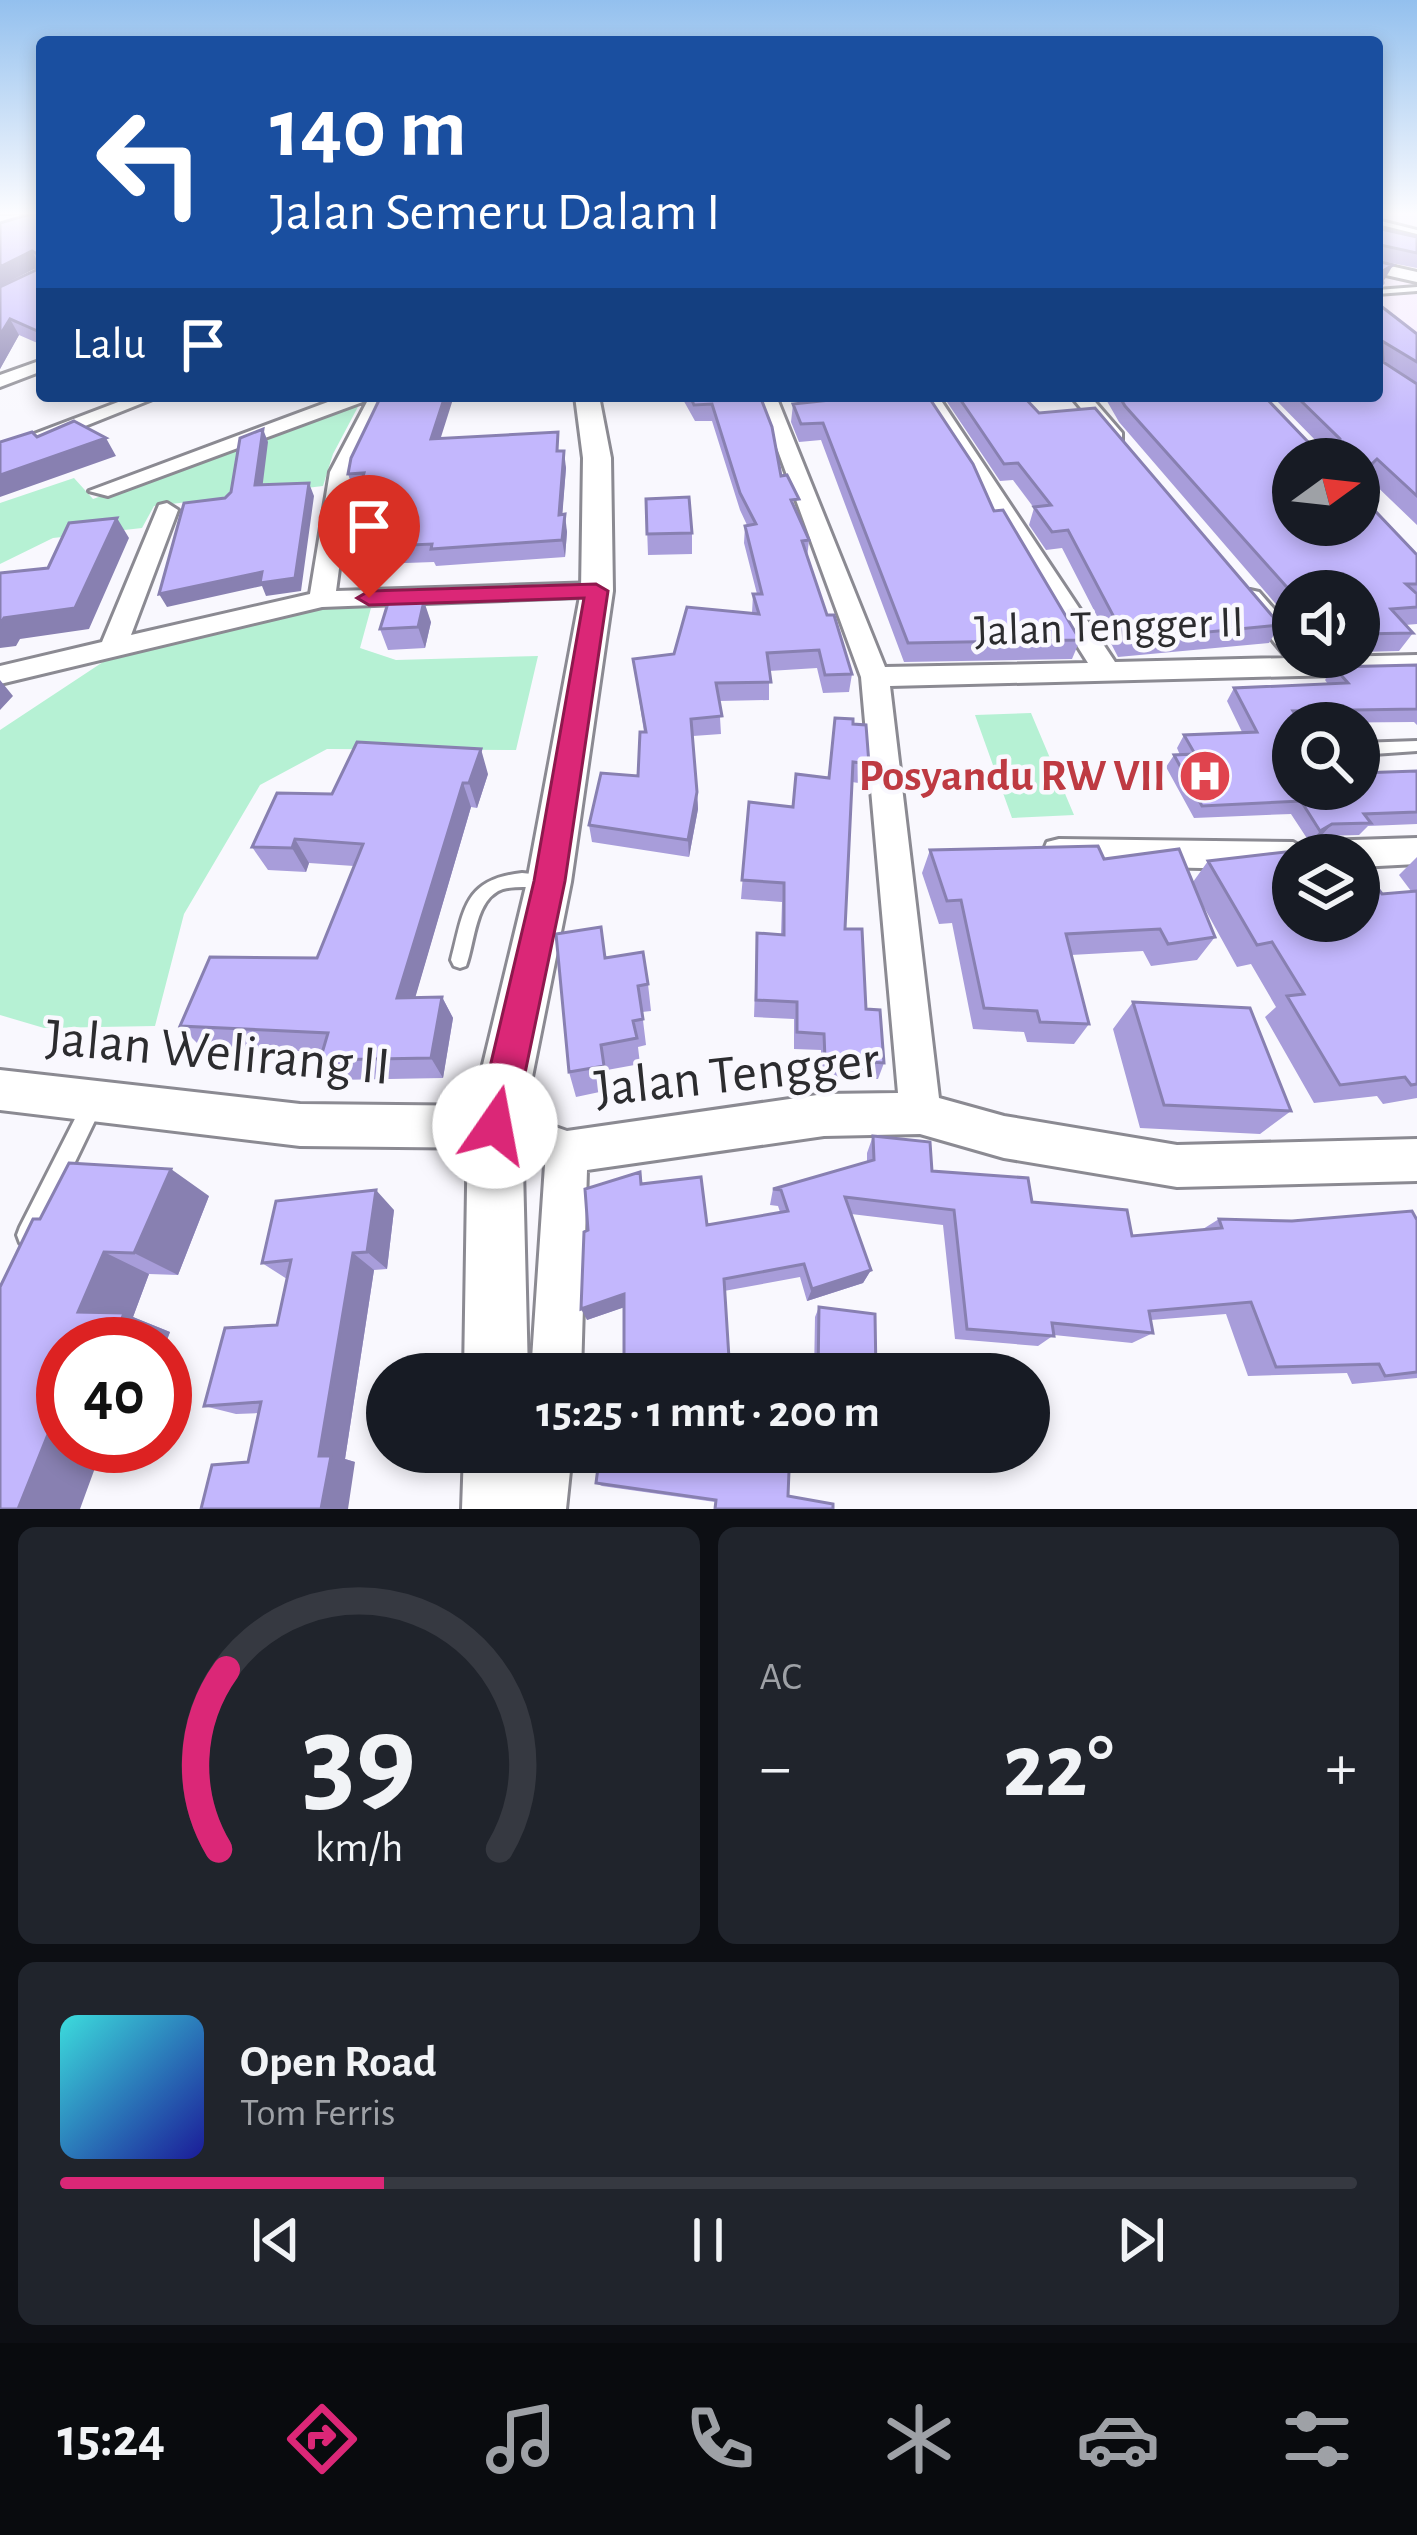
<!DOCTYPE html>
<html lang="id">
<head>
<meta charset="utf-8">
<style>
	body { margin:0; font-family:"Alegreya Sans",sans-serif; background:#20242c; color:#f1f3f6; height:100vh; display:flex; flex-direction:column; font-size:45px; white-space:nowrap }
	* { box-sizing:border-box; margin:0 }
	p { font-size:39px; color:#9ea1a6 }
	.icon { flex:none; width:66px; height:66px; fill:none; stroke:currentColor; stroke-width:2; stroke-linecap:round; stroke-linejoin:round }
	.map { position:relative; height:1509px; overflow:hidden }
	.panel { display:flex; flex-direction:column; gap:18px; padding:18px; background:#0d0f14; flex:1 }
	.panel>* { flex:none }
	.hud { position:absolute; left:36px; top:36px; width:1347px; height:366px; border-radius:12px; box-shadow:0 6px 18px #0003; background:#1a4fa0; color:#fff; overflow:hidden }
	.needle { width:78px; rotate:75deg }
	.fabs { position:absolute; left:1272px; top:438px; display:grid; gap:24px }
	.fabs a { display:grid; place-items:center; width:108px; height:108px; border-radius:50%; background:#171b24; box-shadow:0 6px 18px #0003; font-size:60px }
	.speed { position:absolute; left:36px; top:1317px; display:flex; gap:24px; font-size:60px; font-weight:700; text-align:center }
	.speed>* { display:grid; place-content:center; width:156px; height:156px; border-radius:50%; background:#171b24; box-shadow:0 6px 18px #0003; line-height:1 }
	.speed .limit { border:18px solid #d22; background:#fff; color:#111 }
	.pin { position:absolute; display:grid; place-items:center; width:102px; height:102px; color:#fff; margin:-123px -51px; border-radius:50% 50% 50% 0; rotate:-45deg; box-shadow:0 0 12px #0007 }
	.pin .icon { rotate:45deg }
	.me { position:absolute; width:132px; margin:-66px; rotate:12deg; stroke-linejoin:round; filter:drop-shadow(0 0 9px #0008) }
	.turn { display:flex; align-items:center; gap:42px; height:252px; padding:0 36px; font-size:54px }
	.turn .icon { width:156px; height:156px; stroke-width:2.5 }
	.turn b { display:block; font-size:84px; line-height:102px }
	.then { display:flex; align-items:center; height:114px; padding:0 36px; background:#0003; gap:24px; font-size:45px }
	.big { font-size:90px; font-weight:700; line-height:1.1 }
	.panel .widget { flex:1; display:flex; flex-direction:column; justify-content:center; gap:18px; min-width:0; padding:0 42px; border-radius:18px; background:#20242c }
	.panel .dial { align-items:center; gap:0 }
	.dial svg { height:312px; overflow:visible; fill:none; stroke:#363941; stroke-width:7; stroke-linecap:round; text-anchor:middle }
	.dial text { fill:#f1f3f6; stroke:none }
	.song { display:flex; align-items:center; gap:36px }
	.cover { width:144px; height:144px; border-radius:18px; background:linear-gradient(135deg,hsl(180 70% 55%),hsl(240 70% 35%)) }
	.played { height:12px; border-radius:6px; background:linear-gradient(90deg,#db2777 25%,#363941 25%) }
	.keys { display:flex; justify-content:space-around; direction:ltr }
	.heat { display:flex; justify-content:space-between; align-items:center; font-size:66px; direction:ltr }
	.panel .tiles { flex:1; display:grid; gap:18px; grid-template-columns:1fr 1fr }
	.widget:last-child { grid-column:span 2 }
	.trip { position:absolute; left:366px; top:1353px; width:684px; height:120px; border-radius:60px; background:#171b24; box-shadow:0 6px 18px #0003; font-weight:700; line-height:120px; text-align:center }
	.tab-bar { display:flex; height:192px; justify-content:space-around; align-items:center; background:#090b0e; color:#9ea1a6 }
	.tab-bar .icon { width:84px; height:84px }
	.tab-bar .current { color:#db2777 }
	.tab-bar b { font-size:54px; color:#f1f3f6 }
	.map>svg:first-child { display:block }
</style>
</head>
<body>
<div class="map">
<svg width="1417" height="1509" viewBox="0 0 1417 1509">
	<rect width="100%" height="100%" fill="#f9f8fe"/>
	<!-- education -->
	<path fill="#f6eaff" d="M1377,214h40v120l-40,-26z"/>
	<!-- green -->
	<path fill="#b6f1d4" d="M360,403l-27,51 -10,32 -169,20 -12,22 -89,10 -53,26v-61l74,-25 19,21z
		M374,597l-14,51 36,12 142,-4 -22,94 -189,-1 -67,36 -76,129 -29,112 -111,2 -44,-13v-285l106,-70 121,-37z
		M1031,713l43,102 -62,3 -37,-103z"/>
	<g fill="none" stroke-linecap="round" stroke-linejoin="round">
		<!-- service casing -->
		<g stroke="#8b8a92" stroke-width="6">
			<path id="service" d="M1377,220l40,10v4l-40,-10z
				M1417,287v4l-40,3v-4z
				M1417,741v10l-58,4v-12z
				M522,873l30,3 2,5 -2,5c-16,3 -33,-1 -49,3 -28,9 -28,53 -37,77l-6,2 -6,-2 -3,-6c13,-49 12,-81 71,-87z
				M92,1096l7,3 3,7 -66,137 -8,3 -8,-3 -3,-8 3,-8 65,-128z"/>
		</g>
		<!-- minor casing -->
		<g stroke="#8b8a92" stroke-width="6">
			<path id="minor" d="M1377,263l40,9v10l-40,-9z
				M42,360v11l-42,16v-12z
				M134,396h26l-160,64v-13z
				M344,396h45l-37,76 -16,119 261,-8 9,3v10l-284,11 -322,77v-18l102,-24 57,-137 8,-2 11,7 -47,125 179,-41 20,-122 38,-72 -260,96 -19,-5z
				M758,396h18l109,271 203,-4 -168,-267h18l177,266 302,-7v18l-527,13 49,412 65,18 173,29 240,-6v42l-240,6 -173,-29 -84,-24 -96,2 -237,34 -6,204h-50l14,-209 -50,-17 -195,-2 -300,-36v-40l300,34 195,2 72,25 257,-37 74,-1 -37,-416z
				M1071,396h19l32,37v8h-14z
				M1250,590l9,2 34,39v26l-9,-3 -47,-56z
				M1417,838v26l-58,3v-12h-66v15l-234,-5 -12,-3 -4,-10 4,-10 12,-3 234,3 14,8 14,-9z
				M520,1452h52l-6,57h-54z"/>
		</g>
		<!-- tertiary casing -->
		<g stroke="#8b8a92" stroke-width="6">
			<path id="tertiary" d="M42,214v9l-42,3v-10z
				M575,396h24l12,62 2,133 -42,291 -49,245 6,247h-64l4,-247 59,-245 54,-291 2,-133z
				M464,1452h66l2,57h-70z"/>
		</g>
		<!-- service -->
		<use href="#service" fill="#fff" fill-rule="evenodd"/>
		<!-- minor -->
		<use href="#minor" fill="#fff" fill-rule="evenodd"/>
		<!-- tertiary -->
		<use href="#tertiary" fill="#fff" fill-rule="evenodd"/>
	</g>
	<!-- wall -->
	<path fill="#a89dda" d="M42,214v131l-23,-10 -19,34v-82l36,-17v-2l-36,18v-63z
		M1377,228l40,9v31l-36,-7 4,18 -3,2z
		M1377,303l40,31v191l-51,-49 -73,-17 124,96v69l-12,1 8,8 -14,18 -40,1v-61h-66v33l-174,-202 -15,-26h160l47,49h9l-48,-49h105z
		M681,396h79l21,80 28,64 -2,18 20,57 25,59 -3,18 -26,1 -6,-25 -48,3v29l-50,1 2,33 -28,2 5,73 -9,48 -97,-15 -3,-17 49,-49 6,-44 -11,-73 41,-5 78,-41 1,-19h4l-13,-51 1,-17 2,-1 -7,-15 -28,-89h-17z
		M943,396h80l16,17 241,212 -11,18 -151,14 -56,-109 -16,2 -17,-25 5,-17 -21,-28 -13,1z
		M793,404l201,107 86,129 -8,19 -168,3 -83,-222 -22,2 -8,-20z
		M440,439l121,12 5,17 -4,46 5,18 -2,25 -129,9 -2,-4 -85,3 -7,-17 17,-58 -5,1 -6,-17z
		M646,499l46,34v21l-44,1z
		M431,622l-6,26 -37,2 -8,-21z
		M1417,665v60l-3,-3 -121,1v66l124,-18v53l-49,2 -9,9 -38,1 -11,7 -19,-29 -97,4 -28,-51 8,-12h6l-3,-7 7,-13 58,-3 -15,-31 7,-13 94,-4 -3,-4 9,-13z
		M835,718l18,6 16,40 -4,20 -13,-2 -7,147 21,80 18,54 -6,16 -56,-3 -1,-26 -27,-1v-30l-40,-2 3,-84 24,2 1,-33 -41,-3 8,-97 44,5 35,-29z
		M488,774l-11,34 -6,-1 -56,190h27l11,21 -10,60 -107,2 -16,-20 2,-8 -121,-5 -21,-21 137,-68 37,-92 -45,-3 -3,9 -38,-2 -16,-23 80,-53z
		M930,850l174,9 89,23 15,-21 85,-6 89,39 29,-3 -12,-16 18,-18v241l-34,6 -6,-8 -63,7 -49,-86 11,-10 -25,-43 -14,3 -37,-67 15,37 -18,23 -46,6 -8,-15 -72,4 18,69 -15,20 -47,-2 -3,-10 -51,-3 -21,-106 -13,1 -17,-51z
		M606,958l42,26 3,27 -9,1 4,33 -8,2 2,17 -33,6 2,20 -33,7 -7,-25z
		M1133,1002l158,109 -31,23 -120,-6 -27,-99z
		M873,1136l59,35 200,65 71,-7 16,-10 73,2 125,-1v158l-65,6 -5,-11 -99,3 -22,-62 -75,6 2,13 -21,10 -78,-8 -16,11 -83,-7 -12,-114 -92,-11 20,56 -8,13 -56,18 -7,-24 -76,14 -100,16 -37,13 1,-90 54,-46 65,41 73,-13 -2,-6 -8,-1 3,-16 94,-27v-9z
		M209,1196l-31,79 -29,-1 -16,43 37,15 -5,13 -102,-1 -63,-57z
		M394,1210l-7,59 -13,1 -29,189 10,3h-107l11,-49 -23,1 -32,-8 73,-81 10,-46 -25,-16z
		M819,1307l57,67h-62l1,-57z
		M721,1452l-6,50 -113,-16 -6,-3z
		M813,1452h65v7l-8,4 -57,-8z"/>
	<!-- shaded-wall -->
	<path fill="#8880b1" d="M32,251l8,15 -40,20v-19z
		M1393,265l-8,14 -8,6 4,-13z
		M10,319l9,16 -19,34v-34z
		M445,396h9l-19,60 -4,-17z
		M784,396h52l-52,6z
		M263,429l5,13 -7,56 -6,-13z
		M106,438l10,18 -116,41v-22z
		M564,451l2,17 -5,64 -2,-17z
		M1377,459l-11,17 -7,7v-7z
		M309,483l5,13 -13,95 -35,5 -4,-10 -95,21 -8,-13z
		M565,514l2,18 -2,25 -3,-17z
		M117,518l12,20 -40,91 -69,10 -4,7 -16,2v-23l4,-7z
		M424,601l7,21 -6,26 -7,-21z
		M0,680l13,16 -13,14z
		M481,749l7,25 -11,34 -8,-25z
		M463,783l8,24 -62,212 -12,-21z
		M697,792l1,17 -9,48 -1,-17z
		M1332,824l-11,12 -11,7 10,-12z
		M295,839l14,24 -3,9 -14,-24z
		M442,997l11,21 -10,60 -12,-20z
		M171,1169l38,27 -31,79 -44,-22z
		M376,1190l18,20 -7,59 -20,-17z
		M104,1252l45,22 -16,43 37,15 -5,13 -53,-1 -34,-32z
		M353,1253l21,17 -29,189 10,3 -7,47h-27l-2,-53z
		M871,1270l-8,13 -56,18 5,-12z
		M624,1294l4,12 -41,14 -6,-11z
		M63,1397v49h40l-23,63h-62z"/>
	<!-- building -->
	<path fill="#c3b7fd" stroke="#8880b1" stroke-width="3" d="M30,214h12v119l-32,-14 -10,16v-48l36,-17 3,-15 -7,-4 -32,16v-44z
		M1377,228l40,9v16l-36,-8v17l12,3 -12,7 2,11 -6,10z
		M1377,303l40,31v28l-35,-21 1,21 34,22v112l-40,-37 -18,17v-17h-66v66h66v-31l58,61v29h-11l11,10v13l-26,2 22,24 -54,1v-43h-66v3l-168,-188 -6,-10h145l47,49h29v-6l-44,-43h81z
		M381,396h64l-14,43 127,-7 -1,19h7l-5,64 6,-1 -3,26 -131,9 1,-5 -90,4 22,-75 -16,1 3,-16z
		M690,396h70l12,31 9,49 6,-1 12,24 -8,1 18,40 -7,1 25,74h7l18,59 -27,1 -6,-25 -52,3 4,29 -55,1 6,33 -31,3 6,73 -9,48 -99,-15 12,-52 37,3 2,-44h6l-13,-73 41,-5 13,-47 72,7 -6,-20h9l-17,-68 11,-2 -16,-31 -28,-89 -18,1z
		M868,396h60l45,68 21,47 9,-1 77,130 -172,3 -85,-220 -22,1 -8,-20z
		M958,396h65l16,17 56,-5 185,217 -154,15 -58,-110 -16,2 -18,-25 17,-2 -33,-42 -14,1z
		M74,421l32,17 -106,37v-33l32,-10 5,5z
		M263,429l-8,56 54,-2 -14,95 -35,5 2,-11 -103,22 25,-91 41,-5 6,-6 9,-54z
		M689,497l3,36 -45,1 -1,-35z
		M117,518l-42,90 -71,10 -4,7v-52l48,-5 21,-45z
		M424,601l-6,26 -38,2 8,-26z
		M1417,665v44l-124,2 8,12h-8v66h66v-16l58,-2v41l-53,2 7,9 -39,1 -12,7 -19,-30 -99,5 -28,-51 21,-1 -11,-19 73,-3 -23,-44 114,-5 -14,-16z
		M835,718l18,1v5l13,1 3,39 -16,-2 -8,167h17l4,80 14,1 4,53 -59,-4 -1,-25 -27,-2v-30l-41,-2 1,-67 27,2v-52l-42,-3 7,-78 44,5 3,-33 33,4z
		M357,742l124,7 -12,34h-6l-66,215 45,-1 -11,61 -111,2 8,-27 -148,-7 30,-69 107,1 46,-114 -68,-5 -3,9 -40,-1 25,-54 55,1z
		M1098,846l6,13 75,-10 36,88 -47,7 -8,-15 -94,5 23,90 -49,-2 -3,-11 -53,-3 -23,-108 -14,1 -17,-51z
		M1294,851l3,4h-4v66h66v-58l23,31 35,-3v193l-6,1 -6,-8 -65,8 -53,-89 17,-2 -32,-52 -15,3 -49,-84z
		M601,927l4,31 38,-6 5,32 -10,2 5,33 -10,2 4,17 -36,7 3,21 -35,6 -13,-138z
		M1133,1002l117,6 41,103 -127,-6z
		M873,1136l57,6 2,29 96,7 4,24 95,8 5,26 90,-8 -3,-9 73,2 120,-10 5,9v152l-32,4 -6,-12 -103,3 -25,-65 -102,9 4,22 -101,-10 2,13 -87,-7 -13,-119 -109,-13 26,73 -59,19 -8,-25 -80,15 6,95h-106v-80l-43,15 3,-77 4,-2 -3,-41 55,-17 1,12 60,-7 6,48 81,-14 -7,-21 -8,-1 101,-29z
		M69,1163l102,6 -37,84 -30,-1 -26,60 46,1 -12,31h-49v53l-45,112h-18v-222l33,-68h7z
		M376,1190l-9,62 -14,1 -34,203h12l-10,53h-120l11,-44 36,-3 13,-60 -57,4 21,-78 52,-3 14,-65 -29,3 14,-62z
		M819,1307l56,7 1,60h-58z
		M600,1452h121l1,9 67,10 -1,25 45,8v5h-118l1,-9 -120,-17z
		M827,1452h51v7z"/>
	<!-- sky -->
	<linearGradient id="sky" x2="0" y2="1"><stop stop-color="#93c0ee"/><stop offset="0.5" stop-color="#fcfcff"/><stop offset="1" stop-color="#fcfcff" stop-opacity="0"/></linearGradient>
	<rect width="1417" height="426" fill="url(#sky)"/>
	<!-- route -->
	<path fill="#db2777" stroke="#8e194d" stroke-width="3" d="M596,584l12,7 -43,290 -51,245 -6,14 -13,5 -14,-5 -5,-14 58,-245 50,-283 -215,7 -12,-7 12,-7z"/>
	<!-- icons -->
	<defs>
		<g id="hospital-disc" transform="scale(2.7)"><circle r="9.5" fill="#e0444e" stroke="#f9f8fe"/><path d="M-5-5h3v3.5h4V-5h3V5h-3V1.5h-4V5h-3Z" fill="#fff"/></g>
	</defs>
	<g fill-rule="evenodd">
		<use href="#hospital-disc" x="1205" y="776"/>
	</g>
	<g text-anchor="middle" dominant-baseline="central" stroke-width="9" stroke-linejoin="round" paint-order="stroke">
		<!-- street labels -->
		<g font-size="45" fill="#2c2c2f" stroke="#f9f8fe">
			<text transform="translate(1109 627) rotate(-2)">Jalan Tengger II</text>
		</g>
		<!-- health labels -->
		<g font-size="45" font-weight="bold" fill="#be3a42" stroke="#f9f8fe" text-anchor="end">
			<text x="1166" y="776">Posyandu RW VII</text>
		</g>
		<!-- near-street labels -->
		<g font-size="54" fill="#2c2c2f" stroke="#f9f8fe">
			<text transform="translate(218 1053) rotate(5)">Jalan Welirang II</text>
			<text transform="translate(737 1075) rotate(-6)">Jalan Tengger</text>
		</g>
	</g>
</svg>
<div class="fabs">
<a><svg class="needle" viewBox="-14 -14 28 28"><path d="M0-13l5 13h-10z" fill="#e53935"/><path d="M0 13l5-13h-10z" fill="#9ea1a6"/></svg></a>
<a><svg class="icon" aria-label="sound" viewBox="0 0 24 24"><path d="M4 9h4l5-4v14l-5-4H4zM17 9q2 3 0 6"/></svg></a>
<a><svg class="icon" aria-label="search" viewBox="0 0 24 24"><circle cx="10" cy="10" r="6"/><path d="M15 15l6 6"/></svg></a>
<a><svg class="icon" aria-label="layers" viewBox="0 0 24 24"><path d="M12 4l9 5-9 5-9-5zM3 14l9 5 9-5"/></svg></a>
</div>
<div class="speed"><div class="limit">40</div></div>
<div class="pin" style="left:369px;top:598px;background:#d93025"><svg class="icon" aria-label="arrive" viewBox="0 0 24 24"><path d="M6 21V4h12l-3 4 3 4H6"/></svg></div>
<svg class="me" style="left:495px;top:1126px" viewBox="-20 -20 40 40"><circle r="19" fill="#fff"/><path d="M0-13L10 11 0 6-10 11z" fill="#db2777"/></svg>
<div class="trip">15:25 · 1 mnt · 200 m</div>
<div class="hud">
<div class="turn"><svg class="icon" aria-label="left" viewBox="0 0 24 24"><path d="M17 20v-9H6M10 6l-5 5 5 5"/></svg><div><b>140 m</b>Jalan Semeru Dalam I</div></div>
<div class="then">Lalu<svg class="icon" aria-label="arrive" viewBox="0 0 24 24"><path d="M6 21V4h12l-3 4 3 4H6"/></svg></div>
</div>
</div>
<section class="panel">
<div class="tiles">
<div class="widget dial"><svg viewBox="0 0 100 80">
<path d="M14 69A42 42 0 1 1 86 69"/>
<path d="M14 69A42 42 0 0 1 16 23" stroke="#db2777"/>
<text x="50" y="56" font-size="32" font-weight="700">39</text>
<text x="50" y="72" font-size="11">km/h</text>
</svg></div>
<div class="widget"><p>AC</p>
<div class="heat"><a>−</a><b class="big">22°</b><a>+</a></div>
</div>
<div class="widget">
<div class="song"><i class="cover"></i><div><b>Open Road</b><p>Tom Ferris</p></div></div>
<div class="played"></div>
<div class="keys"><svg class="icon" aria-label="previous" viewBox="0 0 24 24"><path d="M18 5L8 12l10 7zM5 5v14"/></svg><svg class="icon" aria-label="pause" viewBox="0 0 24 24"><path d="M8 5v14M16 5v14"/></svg><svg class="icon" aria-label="next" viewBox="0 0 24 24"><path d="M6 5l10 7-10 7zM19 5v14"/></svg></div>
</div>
</div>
</section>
<nav class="tab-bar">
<b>15:24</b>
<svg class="icon current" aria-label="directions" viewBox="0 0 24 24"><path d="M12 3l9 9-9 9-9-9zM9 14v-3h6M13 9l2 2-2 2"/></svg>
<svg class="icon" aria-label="music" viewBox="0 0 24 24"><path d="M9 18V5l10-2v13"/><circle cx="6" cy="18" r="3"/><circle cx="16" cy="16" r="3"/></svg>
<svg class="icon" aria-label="phone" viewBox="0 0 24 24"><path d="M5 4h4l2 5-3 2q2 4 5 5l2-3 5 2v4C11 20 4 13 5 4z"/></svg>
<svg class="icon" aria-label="climate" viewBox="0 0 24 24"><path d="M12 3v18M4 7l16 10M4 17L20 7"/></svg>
<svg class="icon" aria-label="car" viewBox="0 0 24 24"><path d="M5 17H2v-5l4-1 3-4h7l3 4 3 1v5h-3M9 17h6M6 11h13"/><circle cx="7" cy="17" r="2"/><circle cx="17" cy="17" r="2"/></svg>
<svg class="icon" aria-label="filters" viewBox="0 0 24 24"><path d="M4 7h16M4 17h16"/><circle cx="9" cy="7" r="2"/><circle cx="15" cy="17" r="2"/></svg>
</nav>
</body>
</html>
